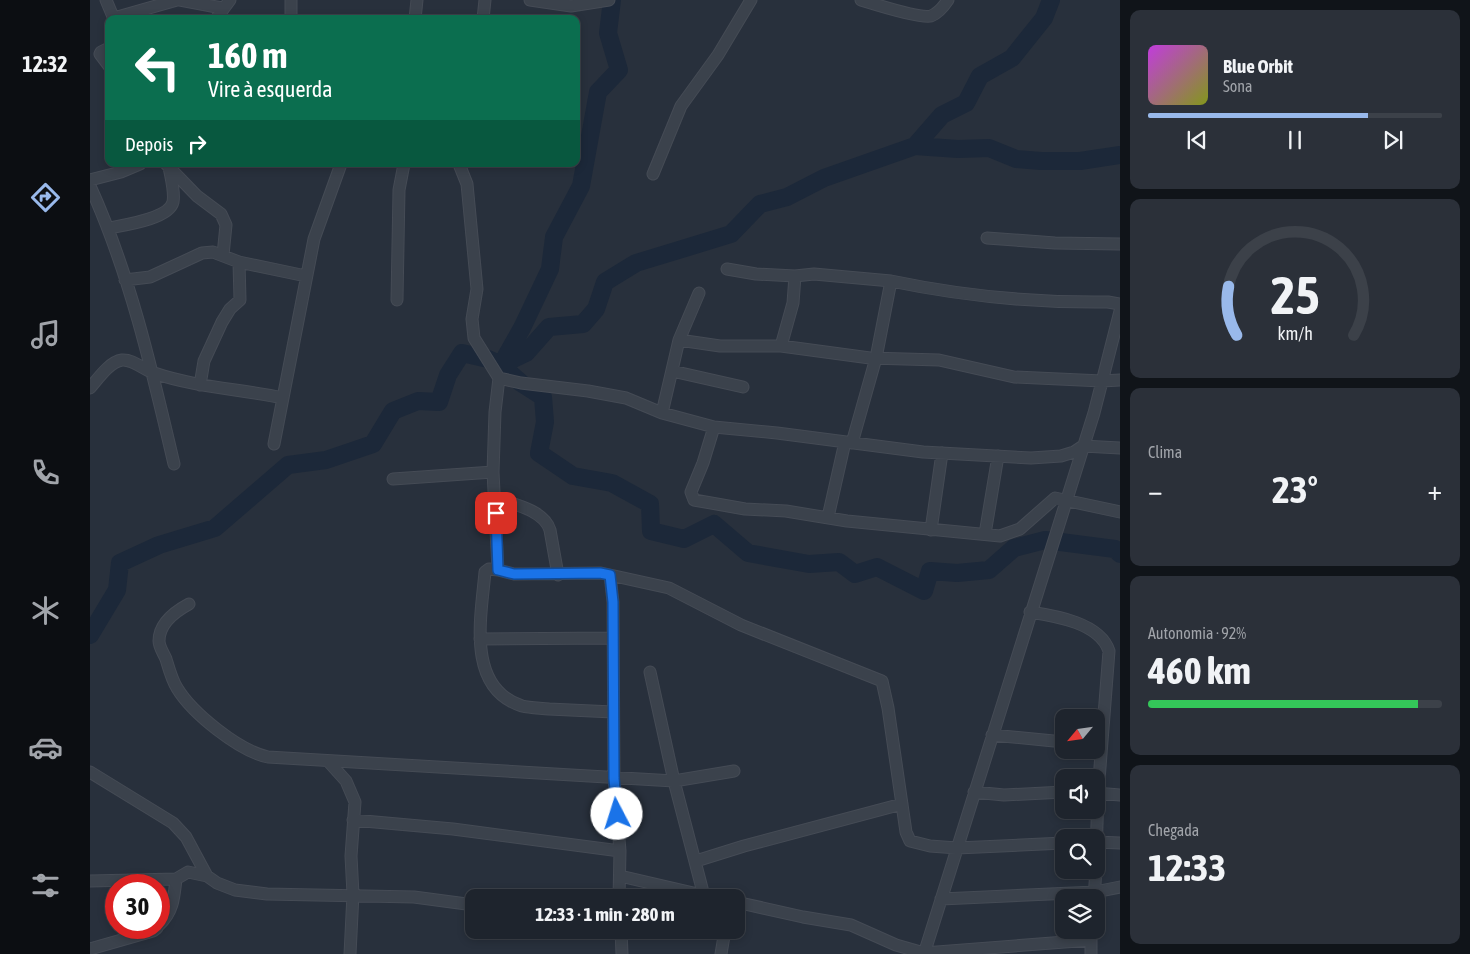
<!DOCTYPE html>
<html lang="pt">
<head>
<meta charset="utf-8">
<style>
	body { margin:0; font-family:"Asap Condensed",sans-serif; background:#2b3039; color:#f1f3f6; height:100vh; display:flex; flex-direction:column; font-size:19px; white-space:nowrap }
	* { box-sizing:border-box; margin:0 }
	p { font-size:16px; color:#a1a4aa }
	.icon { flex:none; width:28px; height:28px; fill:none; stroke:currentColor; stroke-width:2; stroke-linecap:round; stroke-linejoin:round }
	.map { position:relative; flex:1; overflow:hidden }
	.panel { display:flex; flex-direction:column; gap:10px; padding:10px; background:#101419; width:350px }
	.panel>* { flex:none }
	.hud { position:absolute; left:15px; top:15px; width:475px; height:152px; border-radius:10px; box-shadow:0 2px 8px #0003,0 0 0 1px #3c4149; background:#0b6e4f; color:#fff; overflow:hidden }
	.needle { width:32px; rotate:241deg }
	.controls { position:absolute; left:965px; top:709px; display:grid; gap:10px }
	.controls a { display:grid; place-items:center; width:50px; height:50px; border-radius:10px; background:#1e242d; box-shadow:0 2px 8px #0003,0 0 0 1px #3c4149; font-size:25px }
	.speed { position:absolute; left:15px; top:874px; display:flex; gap:10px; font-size:25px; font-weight:700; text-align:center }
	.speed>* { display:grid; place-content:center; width:65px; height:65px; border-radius:50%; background:#1e242d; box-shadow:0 2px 8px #0003,0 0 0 1px #3c4149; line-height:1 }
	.speed .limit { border:8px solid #d22; background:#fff; color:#111 }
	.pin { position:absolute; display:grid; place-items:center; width:42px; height:42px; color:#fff; margin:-21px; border-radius:10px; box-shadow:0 2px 8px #0006 }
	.me { position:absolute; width:55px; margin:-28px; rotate:355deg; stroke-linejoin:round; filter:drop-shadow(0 0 4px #0008) }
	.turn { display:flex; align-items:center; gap:18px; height:105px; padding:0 20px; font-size:22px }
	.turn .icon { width:65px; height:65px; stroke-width:2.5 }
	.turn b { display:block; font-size:35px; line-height:42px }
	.then { display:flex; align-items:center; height:48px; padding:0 20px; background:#0003; gap:10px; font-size:19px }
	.big { font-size:38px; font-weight:700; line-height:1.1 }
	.panel .card { flex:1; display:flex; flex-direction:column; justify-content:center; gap:8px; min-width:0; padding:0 18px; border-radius:10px; background:#2b3039 }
	.panel .dial { align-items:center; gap:0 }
	.dial svg { height:130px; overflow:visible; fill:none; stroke:#3c4149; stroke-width:7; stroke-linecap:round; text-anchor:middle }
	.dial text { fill:#f1f3f6; stroke:none }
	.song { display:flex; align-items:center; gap:15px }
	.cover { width:60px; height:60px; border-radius:8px; background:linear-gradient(135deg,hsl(290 70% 55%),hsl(70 70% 35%)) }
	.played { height:5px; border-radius:2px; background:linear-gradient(90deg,#99b9eb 75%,#3c4149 75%) }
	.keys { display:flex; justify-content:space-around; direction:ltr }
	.heat { display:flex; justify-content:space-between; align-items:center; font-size:28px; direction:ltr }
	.charge { height:8px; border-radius:4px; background:linear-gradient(90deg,#34c759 92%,#3c4149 0) }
	.trip { position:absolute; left:375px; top:889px; width:280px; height:50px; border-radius:10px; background:#1e242d; box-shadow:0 2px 8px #0003,0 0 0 1px #3c4149; font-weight:700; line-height:50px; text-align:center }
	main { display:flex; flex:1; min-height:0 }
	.dock { display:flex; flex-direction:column; width:90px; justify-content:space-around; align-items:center; background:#0c0e12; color:#a1a4aa }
	.dock .icon { width:35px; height:35px }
	.dock .active { color:#99b9eb }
	.dock b { font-size:22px; color:#f1f3f6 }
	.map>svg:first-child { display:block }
</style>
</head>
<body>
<main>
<nav class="dock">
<b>12:32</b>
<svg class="icon active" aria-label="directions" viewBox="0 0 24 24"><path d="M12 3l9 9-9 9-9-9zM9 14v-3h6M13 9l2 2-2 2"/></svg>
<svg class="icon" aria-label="music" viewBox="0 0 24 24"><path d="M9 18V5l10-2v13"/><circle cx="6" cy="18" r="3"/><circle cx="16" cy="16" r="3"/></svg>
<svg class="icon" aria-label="phone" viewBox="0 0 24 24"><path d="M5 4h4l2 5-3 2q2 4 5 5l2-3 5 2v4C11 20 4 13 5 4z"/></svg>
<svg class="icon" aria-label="climate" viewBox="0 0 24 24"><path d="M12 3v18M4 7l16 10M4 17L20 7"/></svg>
<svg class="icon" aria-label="car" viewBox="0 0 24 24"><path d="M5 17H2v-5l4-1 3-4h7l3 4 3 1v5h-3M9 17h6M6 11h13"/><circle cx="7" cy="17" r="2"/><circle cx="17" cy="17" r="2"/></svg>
<svg class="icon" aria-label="filters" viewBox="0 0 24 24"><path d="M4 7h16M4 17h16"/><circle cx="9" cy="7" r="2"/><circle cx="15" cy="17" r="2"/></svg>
</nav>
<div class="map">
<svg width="1030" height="954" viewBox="0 0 1030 954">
	<rect width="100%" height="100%" fill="#28303c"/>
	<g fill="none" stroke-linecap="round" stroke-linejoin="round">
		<!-- river -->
		<path stroke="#1c2839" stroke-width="18" d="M825,146l43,3 31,-1 27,11 25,2h39l40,-6
			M411,365l25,-12 23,-26 34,-3 13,-15 9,-27 31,-19 95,-29 29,-30 27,-7 37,-19 91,-32 27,-31 24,-12 14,-27 32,-18 32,-40 7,-18
			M411,365l21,-37 28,-59 4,-32 27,-51 17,-94 21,-22 -11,-37 4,-33
			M0,635l27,-45 3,-27 39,-18 56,-17 73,-63 38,-5 47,-16 20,-33 25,-10 21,1 9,-27 14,-22 26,6 13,6 20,18 22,14 2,25 -6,31 34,23 39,7 38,21 1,27 33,8 30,-15 34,29 61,11 30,-2 16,12 22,-7 47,24 6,-20 27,2 32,-3 25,-22 31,-8 70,9 5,5"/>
		<!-- street casing -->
		<g stroke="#454b55" stroke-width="13">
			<path id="street" d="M16,0l8,19
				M90,0l42,8
				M440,0l41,6 38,-6
				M771,0c13,4 59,19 70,16 8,-3 13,-10 17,-16
				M24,18l63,-18
				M126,19l14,-19
				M201,19v-19
				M325,19l2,-19
				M393,19l2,-19
				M19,48l-8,4 -1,2 9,12
				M76,164l31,32 24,18 5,11 -3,30
				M369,164l8,20 10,105 -5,30 2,19 25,40 -4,34 -2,60 5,98 16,4 87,-1 9,2 3,27 1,176 6,73 -1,47
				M563,174l28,-68 37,-51 33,-55
				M0,180l31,-8 19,-8
				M0,186c40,88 62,184 84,278
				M19,228c15,-3 60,-9 64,-26 2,-10 -2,-24 -4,-35
				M897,238l68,5 65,1
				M637,269l29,5 39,2
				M35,280l25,-3 52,-24 11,-1 26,10 67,14
				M801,281c72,15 143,22 217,21l12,2
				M307,300l2,-110 5,-26
				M589,340l20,-47
				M691,346l12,-43 2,-27 19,-2 77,7 -15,77 -24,85
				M582,371l71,16
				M409,378l22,5 67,8 38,7 36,15 52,14 63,6 146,19 108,6 30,-2 13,-4 9,-6 37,2
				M110,385l4,-24 18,-39 8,-13 10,-9 -1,-38
				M0,388c8,-9 19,-26 32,-28 11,-1 22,10 32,13 41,14 86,16 129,25
				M572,413l17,-73 41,6h61l89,12 69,2 75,17 88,4 18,-1
				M624,427l-11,36 -12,29 3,8 51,9 41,2 61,10 153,15 20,-7 35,-31 65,14
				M184,444l40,-205 27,-75
				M303,479l100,-7
				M405,498c18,6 49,12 55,32l8,45
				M738,517l17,-75
				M841,530l11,-77
				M895,534l13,-78
				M408,570l-9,-1 -4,3c-4,45 -19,116 37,134 8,2 18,2 27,3 21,1 43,2 64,3
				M520,575l59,13 72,37 141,56 6,27 18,124 4,9 20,5 27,2 107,-5
				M99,604c-13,7 -30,19 -30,37 0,6 5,13 7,18 3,10 6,21 11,29 15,25 62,63 91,69l406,24 30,115
				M940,612c26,4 70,11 79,39l-11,142 -2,62
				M390,639l133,-1
				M560,672l24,109 60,-10
				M902,735l72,7
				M238,761l18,20 9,21 -4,54 2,38 -3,60
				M0,772l83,51 13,14 21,39
				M884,792l30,3 60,-3
				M1006,793l24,2
				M263,820l100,9 167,22
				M1006,842l24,1
				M606,861l48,-15 158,-42
				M530,876l95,22
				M0,881l86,-2 12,-7 19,4 10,7 18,7 32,4 147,3 60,8
				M1004,898l2,-28
				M851,899l154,-7 25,-5
				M646,902l67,15 48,8 45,20 28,8 167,-13
				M69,925c14,-13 15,-27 17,-46
				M531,930l1,24
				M581,930l53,2
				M0,949l63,-18 4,-3
				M631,954l4,-24
				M834,954l170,-541 26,-102
				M1001,954v-24"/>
		</g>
		<!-- street -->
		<use href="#street" stroke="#3b424c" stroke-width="11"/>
	</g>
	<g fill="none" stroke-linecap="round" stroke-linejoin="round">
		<!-- route casing -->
		<g stroke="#114b97" stroke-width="12">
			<path id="route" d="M406,513l2,57 16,4 86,-1 10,2 3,27 1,176 3,36"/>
		</g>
		<!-- route -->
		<use href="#route" stroke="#1a73e8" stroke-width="9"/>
	</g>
</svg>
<div class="controls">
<a><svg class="needle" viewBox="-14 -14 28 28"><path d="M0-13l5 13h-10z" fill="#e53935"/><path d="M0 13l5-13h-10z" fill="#a1a4aa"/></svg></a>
<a><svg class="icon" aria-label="sound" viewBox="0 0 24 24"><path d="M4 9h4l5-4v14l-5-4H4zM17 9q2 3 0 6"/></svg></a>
<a><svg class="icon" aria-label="search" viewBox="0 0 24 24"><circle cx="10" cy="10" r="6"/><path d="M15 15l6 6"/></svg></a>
<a><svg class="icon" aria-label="layers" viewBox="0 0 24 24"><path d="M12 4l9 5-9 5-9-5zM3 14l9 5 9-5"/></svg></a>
</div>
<div class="speed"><div class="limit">30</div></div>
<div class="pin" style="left:406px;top:513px;background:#d93025"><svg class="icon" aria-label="arrive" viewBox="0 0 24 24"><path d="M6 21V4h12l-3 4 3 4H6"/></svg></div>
<svg class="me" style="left:527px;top:814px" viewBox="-20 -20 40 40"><circle r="19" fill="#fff"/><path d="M0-13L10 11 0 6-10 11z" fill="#1a73e8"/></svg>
<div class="trip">12:33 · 1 min · 280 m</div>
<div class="hud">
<div class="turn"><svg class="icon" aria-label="left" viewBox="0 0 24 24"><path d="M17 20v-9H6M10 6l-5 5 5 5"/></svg><div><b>160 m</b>Vire à esquerda</div></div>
<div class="then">Depois<svg class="icon" aria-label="right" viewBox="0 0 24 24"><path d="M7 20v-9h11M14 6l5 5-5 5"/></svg></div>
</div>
</div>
<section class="panel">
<div class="card">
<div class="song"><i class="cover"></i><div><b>Blue Orbit</b><p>Sona</p></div></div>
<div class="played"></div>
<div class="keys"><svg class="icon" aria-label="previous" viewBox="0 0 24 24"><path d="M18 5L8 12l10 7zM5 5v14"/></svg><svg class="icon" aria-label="pause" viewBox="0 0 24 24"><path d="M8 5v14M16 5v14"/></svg><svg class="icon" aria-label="next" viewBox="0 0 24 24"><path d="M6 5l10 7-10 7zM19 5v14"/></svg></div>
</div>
<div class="card dial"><svg viewBox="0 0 100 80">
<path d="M14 69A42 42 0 1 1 86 69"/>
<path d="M14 69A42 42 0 0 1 9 39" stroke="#99b9eb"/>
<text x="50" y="56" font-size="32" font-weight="700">25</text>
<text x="50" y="72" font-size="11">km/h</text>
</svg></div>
<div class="card"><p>Clima</p>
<div class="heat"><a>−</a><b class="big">23°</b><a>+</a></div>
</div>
<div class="card"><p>Autonomia · 92%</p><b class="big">460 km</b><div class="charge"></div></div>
<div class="card"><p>Chegada</p><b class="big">12:33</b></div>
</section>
</main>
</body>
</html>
